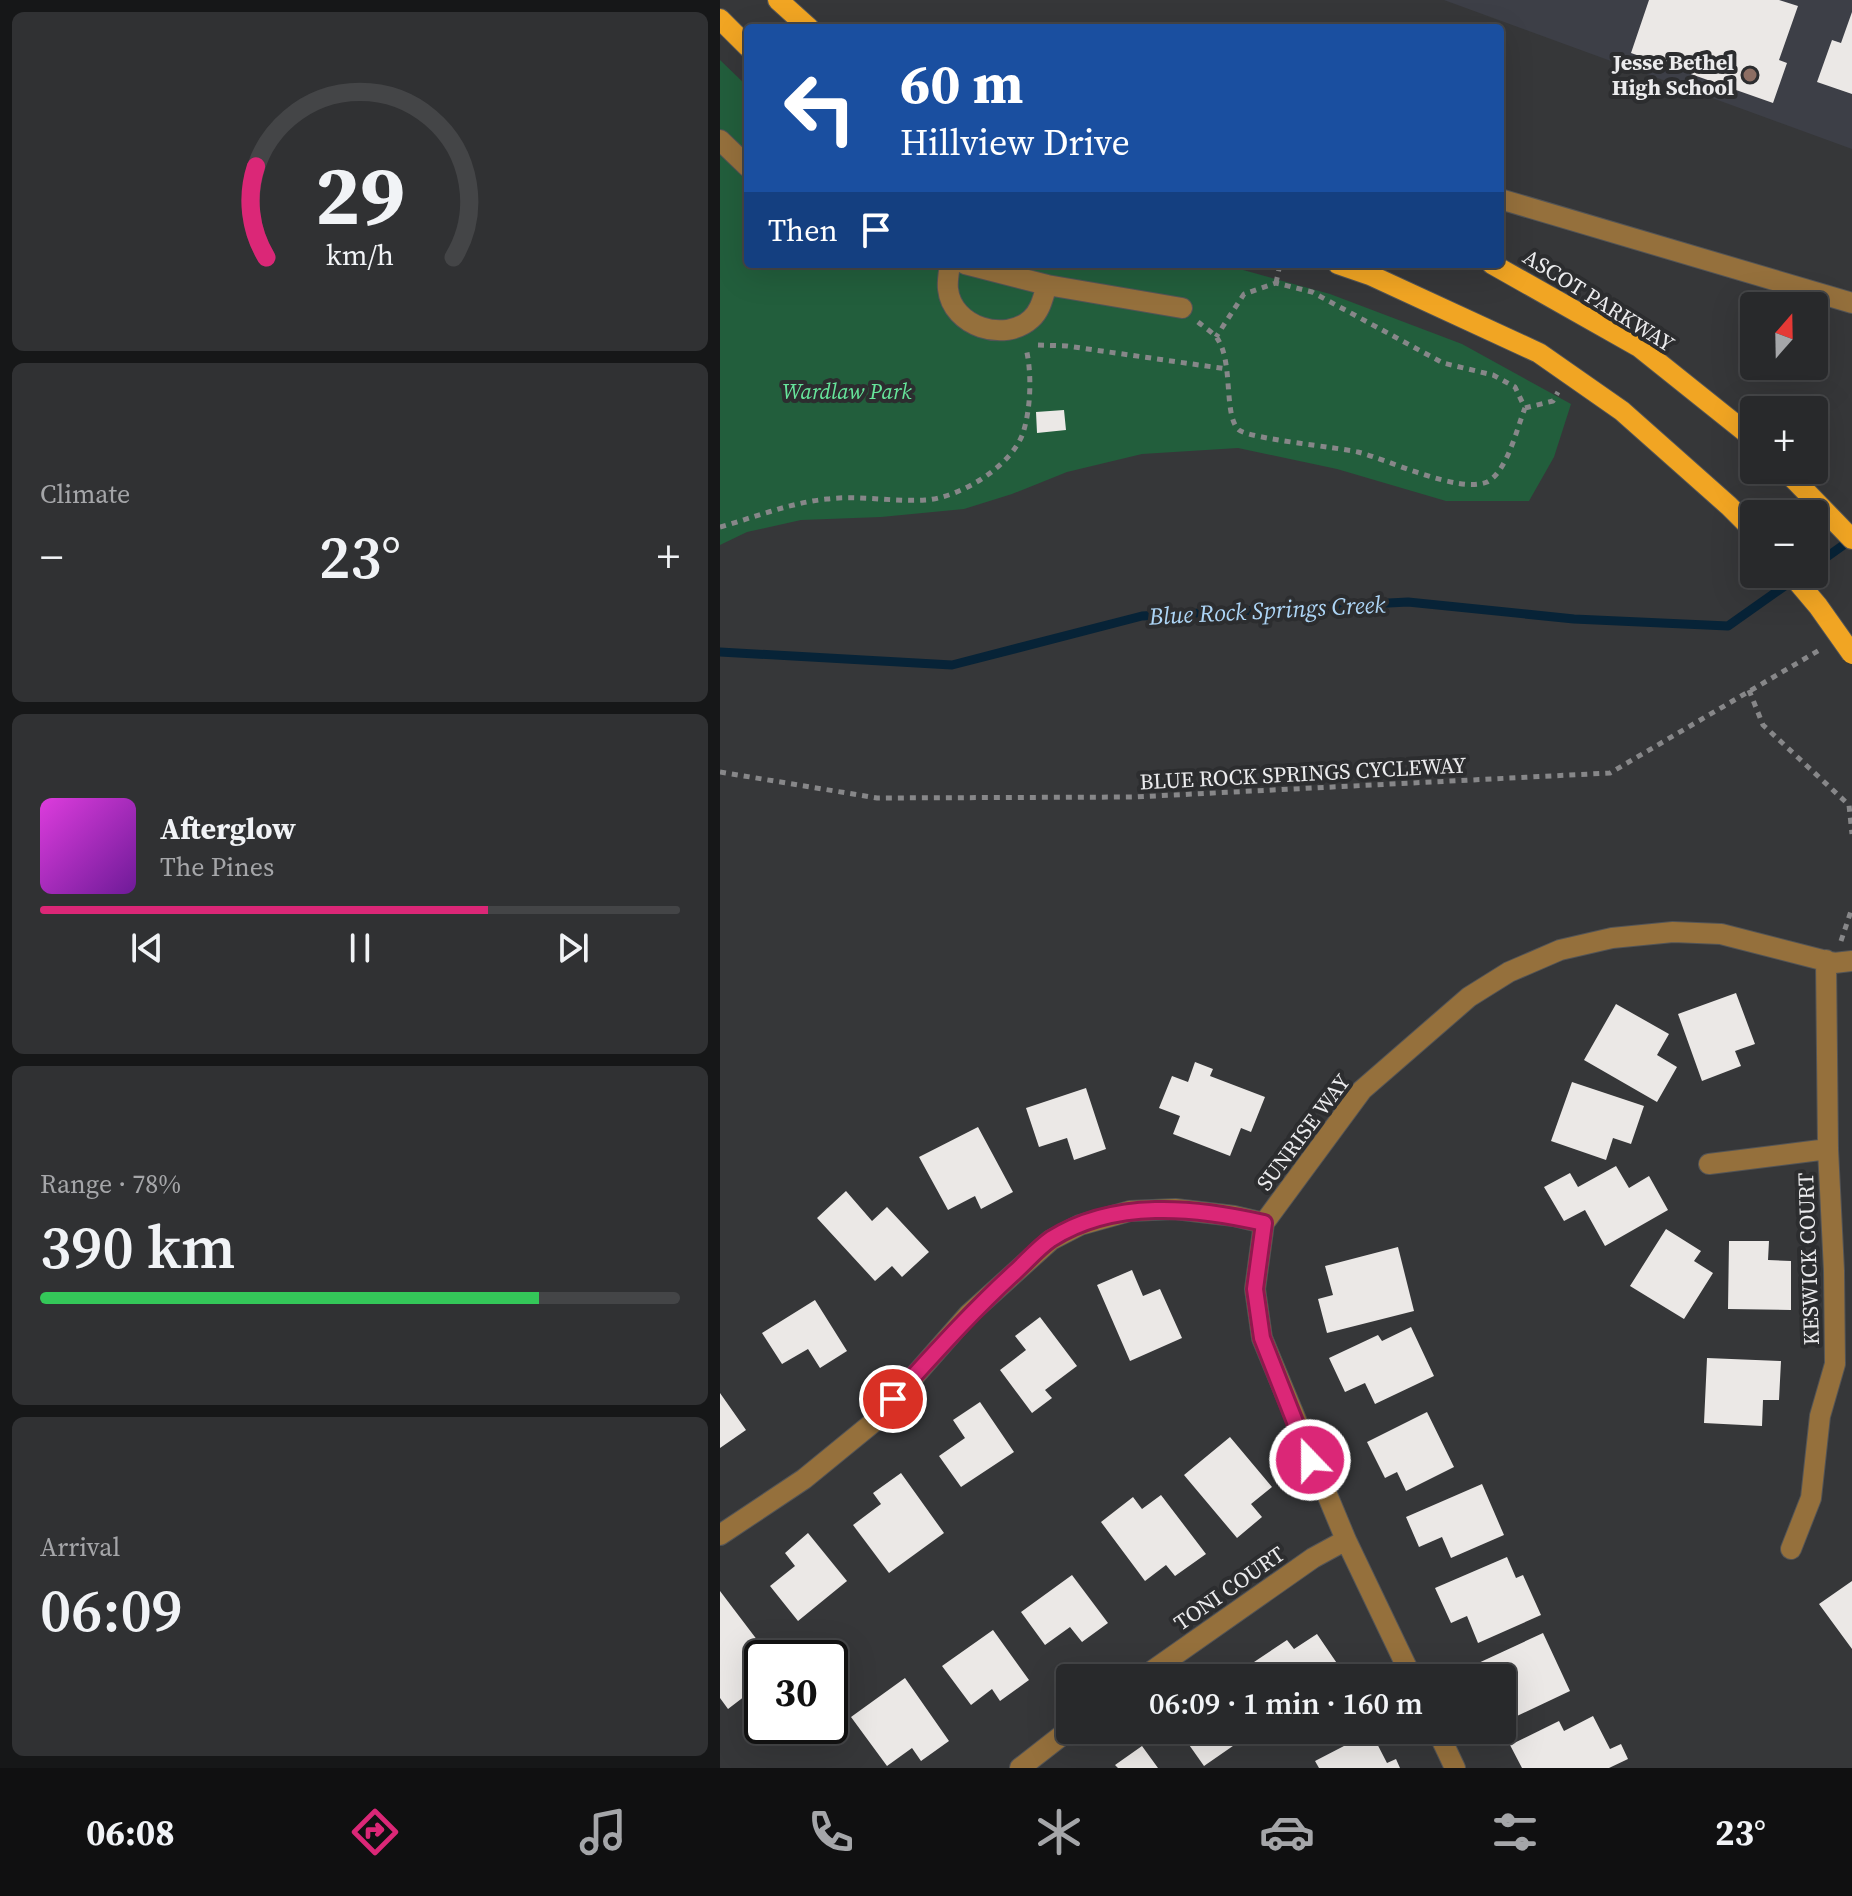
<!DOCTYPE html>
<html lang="en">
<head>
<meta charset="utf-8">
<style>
	body { margin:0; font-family:"Source Serif 4",serif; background:#303133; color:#f1f3f6; height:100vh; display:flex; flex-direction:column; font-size:30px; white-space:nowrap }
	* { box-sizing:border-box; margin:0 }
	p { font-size:26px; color:#a5a6a9 }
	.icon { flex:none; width:44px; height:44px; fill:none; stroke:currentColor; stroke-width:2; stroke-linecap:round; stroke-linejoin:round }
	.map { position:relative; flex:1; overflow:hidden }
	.drawer { display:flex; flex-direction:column; gap:12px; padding:12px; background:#161718; width:720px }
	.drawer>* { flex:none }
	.hud { position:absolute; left:24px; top:24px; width:760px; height:244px; border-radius:8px; box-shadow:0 8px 32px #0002,0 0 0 2px #444547; background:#1a4fa0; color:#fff; overflow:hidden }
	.needle { width:52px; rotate:20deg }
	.fabs { position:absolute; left:1020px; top:292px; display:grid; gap:16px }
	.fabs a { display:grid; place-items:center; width:88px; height:88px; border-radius:8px; background:#28292b; box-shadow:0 8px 32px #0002,0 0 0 2px #444547; font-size:40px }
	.speed { position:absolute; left:24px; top:1640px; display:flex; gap:16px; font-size:40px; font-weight:700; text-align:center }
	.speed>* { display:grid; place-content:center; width:104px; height:104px; border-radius:50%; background:#28292b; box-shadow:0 8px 32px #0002,0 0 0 2px #444547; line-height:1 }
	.speed .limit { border:4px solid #111; border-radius:12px; background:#fff; color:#111 }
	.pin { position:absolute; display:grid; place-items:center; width:68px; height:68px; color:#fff; margin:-34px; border:4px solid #fff; border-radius:50%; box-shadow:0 2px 8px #0007 }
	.me { position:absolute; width:88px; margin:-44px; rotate:338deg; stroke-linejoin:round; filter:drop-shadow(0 0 6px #0008) }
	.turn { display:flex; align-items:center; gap:28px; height:168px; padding:0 24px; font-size:36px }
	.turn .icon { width:104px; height:104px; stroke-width:2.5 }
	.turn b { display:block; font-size:56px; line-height:68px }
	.then { display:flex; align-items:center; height:76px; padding:0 24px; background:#0003; gap:16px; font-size:30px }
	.big { font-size:60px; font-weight:600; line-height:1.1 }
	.drawer .card { flex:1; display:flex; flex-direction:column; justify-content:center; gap:12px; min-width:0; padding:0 28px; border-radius:12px; background:#303133 }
	.drawer .dial { align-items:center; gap:0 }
	.dial svg { height:208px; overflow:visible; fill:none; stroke:#444547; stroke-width:7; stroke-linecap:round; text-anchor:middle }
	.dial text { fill:#f1f3f6; stroke:none }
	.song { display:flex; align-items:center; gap:24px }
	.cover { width:96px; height:96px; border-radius:12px; background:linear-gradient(135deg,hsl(300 70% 55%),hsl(280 70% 35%)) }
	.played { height:8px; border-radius:4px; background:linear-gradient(90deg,#db2777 70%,#444547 70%) }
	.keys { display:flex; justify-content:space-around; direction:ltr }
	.heat { display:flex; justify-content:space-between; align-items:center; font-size:44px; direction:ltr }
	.charge { height:12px; border-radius:6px; background:linear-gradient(90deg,#34c759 78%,#444547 0) }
	.trip { position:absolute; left:336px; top:1664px; width:460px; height:80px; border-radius:8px; background:#28292b; box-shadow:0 8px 32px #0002,0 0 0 2px #444547; font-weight:600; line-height:80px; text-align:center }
	.menu { display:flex; height:128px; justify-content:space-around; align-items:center; background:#101011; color:#a5a6a9 }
	.menu .icon { width:56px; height:56px }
	.menu .active { color:#db2777 }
	.menu b { font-size:36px; color:#f1f3f6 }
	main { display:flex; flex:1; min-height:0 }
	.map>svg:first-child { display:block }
</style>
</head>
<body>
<main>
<section class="drawer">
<div class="card dial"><svg viewBox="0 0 100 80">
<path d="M14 69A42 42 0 1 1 86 69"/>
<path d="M14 69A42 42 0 0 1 10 34" stroke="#db2777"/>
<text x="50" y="56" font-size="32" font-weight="700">29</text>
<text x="50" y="72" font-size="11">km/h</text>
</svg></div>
<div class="card"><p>Climate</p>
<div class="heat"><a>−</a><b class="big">23°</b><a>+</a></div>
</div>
<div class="card">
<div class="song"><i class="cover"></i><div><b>Afterglow</b><p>The Pines</p></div></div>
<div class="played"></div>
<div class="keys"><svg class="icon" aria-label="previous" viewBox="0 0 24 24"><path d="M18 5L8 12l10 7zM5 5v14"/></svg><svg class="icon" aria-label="pause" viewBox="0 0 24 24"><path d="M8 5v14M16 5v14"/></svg><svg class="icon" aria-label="next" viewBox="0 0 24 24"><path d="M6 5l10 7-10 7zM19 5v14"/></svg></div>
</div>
<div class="card"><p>Range · 78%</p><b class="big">390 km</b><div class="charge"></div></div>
<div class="card"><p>Arrival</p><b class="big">06:09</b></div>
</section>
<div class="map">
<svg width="1132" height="1768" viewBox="0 0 1132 1768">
	<rect width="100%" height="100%" fill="#363739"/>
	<!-- built -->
	<path fill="#3d3f47" d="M724,0h408v149z"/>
	<!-- green -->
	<path fill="#225e3c" d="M0,60l28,27v177h460l28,4 94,26 132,50 109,60 -17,53 -25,44h-83l-109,-32 -99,-21 -96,6 -75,18 -55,22 -48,15 -83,8 -80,3 -54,12 -27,13z"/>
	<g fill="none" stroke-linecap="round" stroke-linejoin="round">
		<!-- stream -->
		<path stroke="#072337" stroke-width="9" d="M1094,566l38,-27
			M0,652l232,13 190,-49 266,-14 166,17 154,7 68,-48"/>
	</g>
	<!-- building -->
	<path fill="#ebe8e6" d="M929,0h130l19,6 -19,54 8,3 -14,40 -142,-50z
		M1132,12v82l-35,-12 15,-42 9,3z
		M344,410l2,20 -29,3 -1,-21z
		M1016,993l19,51 -20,7 6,15 -39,15 -24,-67z
		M896,1004l53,30 -12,21 20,12 -20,35 -73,-42z
		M475,1062l18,7 -3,7 55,21 -14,35 -10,-4 -11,28 -57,-22 7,-18 -21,-8 13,-32 16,6z
		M852,1082l72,24 -13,38 -18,-6 -7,22 -55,-19z
		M366,1088l20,61 -32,11 -7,-22 -28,9 -13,-39z
		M258,1127l35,65 -32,17 -6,-13 -27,14 -29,-53z
		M896,1166l13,22 20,-12 19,34 -63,36 -20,-36 -21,11 -20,-34 26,-14 8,14z
		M126,1191l26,30 15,-14 42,45 -27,25 -10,-11 -17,15 -58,-63z
		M946,1229l35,22 -7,10 19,12 -29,46 -54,-33z
		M1009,1241h40l-1,19 23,1v49l-63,-1z
		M678,1247l16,64 -87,22 -9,-34 15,-4 -8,-29z
		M412,1270l11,26 17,-7 22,49 -52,23 -33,-76z
		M95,1300l32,51 -27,17 -12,-19 -26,15 -20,-31z
		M320,1317l37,49 -32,24 7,8 -20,15 -32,-43 26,-20 -11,-14z
		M691,1327l23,49 -59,28 -10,-21 -20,9 -16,-34 49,-23 4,6z
		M987,1358l74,3 -2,39h-16l-1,26 -58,-3z
		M0,1393l26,37 -26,18z
		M260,1402l34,50 -53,35 -22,-31 26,-18 -12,-18z
		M707,1412l27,55 -48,24 -9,-19 -12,6 -18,-36z
		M510,1437l42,50 -21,17 11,13 -25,21 -53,-63z
		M181,1473l43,60 -55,40 -36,-48 28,-21 -8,-11z
		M762,1484l22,51 -53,23 -9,-21 -23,10 -13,-30z
		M441,1495l45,59 -31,22 -9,-11 -21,16 -44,-59 32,-25 9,12z
		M88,1533l39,48 -49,40 -28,-35 25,-20 -10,-13z
		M787,1557l9,21 7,-3 18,40 -63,28 -11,-27 -16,7 -16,-35z
		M352,1575l36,48 -26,19 -12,-15 -25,18 -24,-33z
		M1132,1581v68l-33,-45z
		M0,1591l47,62 -13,10 8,11v9l-34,26 -8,-11z
		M273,1630l36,50 -29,21 -8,-12 -21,16 -29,-39z
		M823,1633l27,58 -68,32v-45h-22l-6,-13z
		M597,1634l30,44h-82l-11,-16 33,-22 7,9z
		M185,1678l44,63 -28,20 -9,-13 -25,18 -36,-49z
		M873,1716l17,33 11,-5 7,15 -19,9h-87l-12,-23 49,-24 5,10z
		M464,1730h72l-52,36 -24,-34z
		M651,1732l16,31 9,-4 4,9h-81l-4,-7z
		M422,1746l16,22h-40l-3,-3z"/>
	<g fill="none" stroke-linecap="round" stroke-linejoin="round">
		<!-- minor casing -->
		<g stroke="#535456" stroke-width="22">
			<path id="minor" d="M0,140l28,27
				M780,199l352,104
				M230,264c-1,8 -3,17 -2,25 4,38 57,54 83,30 10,-9 12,-22 16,-34l135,23
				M245,264l82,21
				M989,1164l119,-15
				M0,1535l84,-56 71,-58 93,-106 83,-75 29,-15 50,-14 45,-2 59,7 30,7
				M1071,1549l20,-51 9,-82 15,-52 -1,-93 -6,-122 -2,-189
				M422,1678l171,-120 33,-18
				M692,1678l-66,-138 -84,-202 -7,-49 9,-66 98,-133 107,-93 40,-25 51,-22 52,-12 61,-6 48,2 113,29 18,-2
				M717,1730l18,38
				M300,1768l50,-39"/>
		</g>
		<!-- major casing -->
		<g stroke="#535456" stroke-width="22">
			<path id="major" d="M58,0l31,28
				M0,19l28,28
				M618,264l32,11 169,78 83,58 107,95 25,25
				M772,264l147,83 115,92
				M1065,470l67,69"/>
		</g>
		<!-- path -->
		<path stroke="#878789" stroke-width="5" stroke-dasharray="6 6" stroke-linecap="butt" d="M556,283l4,-19
			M478,322c6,5 14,10 19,16 17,24 6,78 22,92 12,9 97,17 119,22 31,8 101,42 129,30 20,-10 30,-54 38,-74l-10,-21 -22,-12 -50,-12 -131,-71 -36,-9 -32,11 -28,43
			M318,345l29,1 160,23
			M805,408l28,-7 5,-9
			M0,527c36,-10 69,-24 107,-28 33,-4 65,3 98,1 34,-2 86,-33 98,-67 8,-25 9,-60 3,-85
			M1029,690l14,35 86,80 3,29
			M0,772l157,26 257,-1 476,-24 213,-125
			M1121,941l11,-33"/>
		<!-- minor -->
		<use href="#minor" stroke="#95703c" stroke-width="20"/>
		<!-- major -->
		<use href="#major" stroke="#f1a523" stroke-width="20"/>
		<!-- major-bridge casing -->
		<g stroke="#535456" stroke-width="22" stroke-linecap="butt">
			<path id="major-bridge" d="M1071,574l27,32 34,48"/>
		</g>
		<!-- major-bridge -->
		<use href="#major-bridge" stroke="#f1a523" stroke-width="20"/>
	</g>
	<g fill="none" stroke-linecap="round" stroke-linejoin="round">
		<!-- route casing -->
		<g stroke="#8e194d" stroke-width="20">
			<path id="route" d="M173,1399c40,-44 78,-87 122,-127 12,-11 23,-24 36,-33 63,-40 144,-32 213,-16l-9,66 7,49 48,122"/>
		</g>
		<!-- route -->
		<use href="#route" stroke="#db2777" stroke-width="14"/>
	</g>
	<!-- markers -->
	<circle fill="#8d6e63" stroke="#2c2d2f" stroke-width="3" cx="1030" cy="75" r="8"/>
	<g text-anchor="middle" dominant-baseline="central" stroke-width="8" stroke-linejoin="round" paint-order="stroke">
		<!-- poi labels -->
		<g font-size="22" font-weight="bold" fill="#ebebed" stroke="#2c2d2f" text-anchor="end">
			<text x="1014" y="62">Jesse Bethel<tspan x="1014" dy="25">High School</tspan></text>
		</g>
		<!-- street labels -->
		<g font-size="22" fill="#ebebed" stroke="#2c2d2f">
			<text transform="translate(879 300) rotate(32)">ASCOT PARKWAY</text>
			<text transform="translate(583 773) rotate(-3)">BLUE ROCK SPRINGS CYCLEWAY</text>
			<text transform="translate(583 1132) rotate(-53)">SUNRISE WAY</text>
			<text transform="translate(1088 1259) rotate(-92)">KESWICK COURT</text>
			<text transform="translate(509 1588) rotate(-35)">TONI COURT</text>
		</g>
		<!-- park labels -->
		<g font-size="22" font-style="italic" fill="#66e59b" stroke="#2c2d2f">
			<text x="127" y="391">Wardlaw Park</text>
		</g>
		<!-- water labels -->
		<g font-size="24" font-style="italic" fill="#add5f6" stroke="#2c2d2f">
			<text transform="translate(547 610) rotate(-3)">Blue Rock Springs Creek</text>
		</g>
	</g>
</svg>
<div class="fabs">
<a><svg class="needle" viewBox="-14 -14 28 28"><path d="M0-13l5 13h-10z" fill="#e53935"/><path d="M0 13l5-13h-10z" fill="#a5a6a9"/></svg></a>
<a>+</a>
<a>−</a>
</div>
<div class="speed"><div class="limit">30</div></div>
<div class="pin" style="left:173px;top:1399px;background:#d93025"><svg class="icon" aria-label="arrive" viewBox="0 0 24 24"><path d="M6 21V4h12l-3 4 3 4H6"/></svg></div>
<svg class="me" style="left:590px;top:1460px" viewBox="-20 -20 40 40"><circle r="17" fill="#db2777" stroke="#fff" stroke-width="3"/><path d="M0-11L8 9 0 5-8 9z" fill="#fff"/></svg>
<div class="trip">06:09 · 1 min · 160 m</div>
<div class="hud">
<div class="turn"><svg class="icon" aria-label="left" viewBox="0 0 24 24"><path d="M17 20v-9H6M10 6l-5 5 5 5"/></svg><div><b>60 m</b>Hillview Drive</div></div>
<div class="then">Then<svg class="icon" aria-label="arrive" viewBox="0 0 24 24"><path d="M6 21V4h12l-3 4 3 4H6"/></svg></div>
</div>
</div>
</main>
<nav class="menu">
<b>06:08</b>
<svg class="icon active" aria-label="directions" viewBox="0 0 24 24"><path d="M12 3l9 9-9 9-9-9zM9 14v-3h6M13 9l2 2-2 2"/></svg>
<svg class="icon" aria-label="music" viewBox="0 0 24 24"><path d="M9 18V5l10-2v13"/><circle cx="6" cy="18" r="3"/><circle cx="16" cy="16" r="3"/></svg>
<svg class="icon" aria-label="phone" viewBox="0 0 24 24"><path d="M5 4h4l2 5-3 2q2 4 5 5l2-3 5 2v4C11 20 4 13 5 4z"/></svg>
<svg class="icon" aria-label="climate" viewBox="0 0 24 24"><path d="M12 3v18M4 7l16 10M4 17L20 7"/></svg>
<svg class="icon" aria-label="car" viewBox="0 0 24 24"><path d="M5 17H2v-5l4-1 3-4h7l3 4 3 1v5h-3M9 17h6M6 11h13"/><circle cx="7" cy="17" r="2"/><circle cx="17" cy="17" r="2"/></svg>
<svg class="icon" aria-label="filters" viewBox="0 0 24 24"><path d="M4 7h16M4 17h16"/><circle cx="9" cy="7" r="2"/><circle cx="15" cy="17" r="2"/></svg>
<b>23°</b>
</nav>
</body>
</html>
